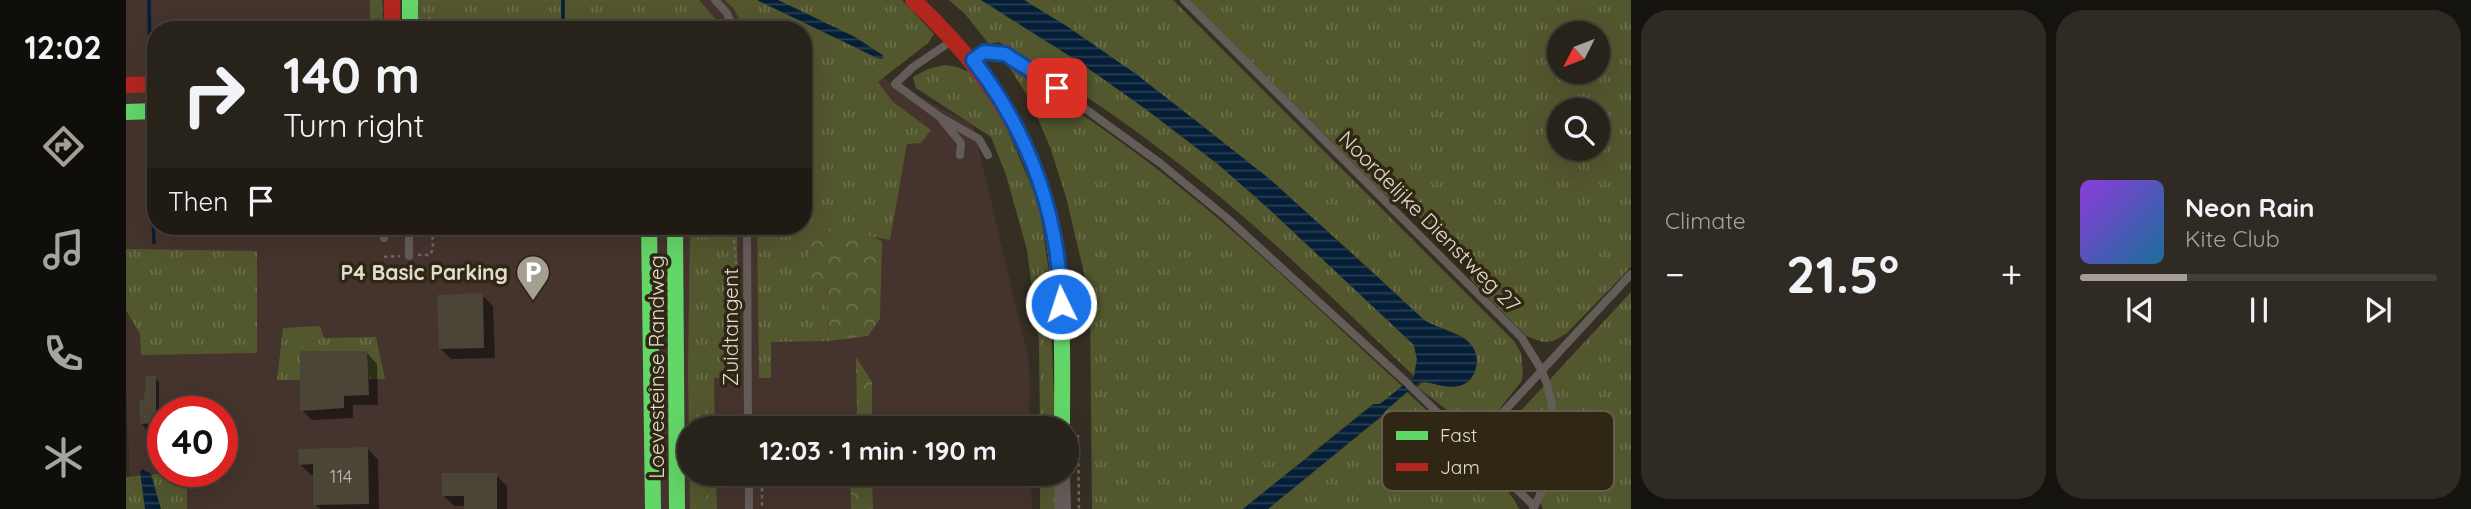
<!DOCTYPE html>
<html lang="en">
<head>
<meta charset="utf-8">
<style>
	body { margin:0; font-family:Quicksand,sans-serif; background:#2f2a23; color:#f1f3f6; height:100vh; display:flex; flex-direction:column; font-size:26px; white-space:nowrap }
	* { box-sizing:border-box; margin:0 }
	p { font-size:23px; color:#a4a4a2 }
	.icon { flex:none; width:38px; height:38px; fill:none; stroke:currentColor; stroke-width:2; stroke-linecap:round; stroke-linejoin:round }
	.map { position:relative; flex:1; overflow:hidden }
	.side { display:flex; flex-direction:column; gap:10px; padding:10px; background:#15130e; width:840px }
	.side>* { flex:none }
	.hud { position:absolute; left:21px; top:21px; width:665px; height:214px; border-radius:28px; box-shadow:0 7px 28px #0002,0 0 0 2px #433f39; background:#27221a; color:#f1f3f6; overflow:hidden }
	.needle { width:46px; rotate:228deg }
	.tools { position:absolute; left:1421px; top:21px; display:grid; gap:14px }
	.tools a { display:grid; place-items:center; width:63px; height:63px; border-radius:50%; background:#27221a; box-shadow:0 7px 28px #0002,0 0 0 2px #433f39; font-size:35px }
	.speed { position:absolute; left:21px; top:396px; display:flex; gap:14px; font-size:35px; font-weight:700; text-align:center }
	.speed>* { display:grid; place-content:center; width:91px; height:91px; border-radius:50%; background:#27221a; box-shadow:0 7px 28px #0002,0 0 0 2px #433f39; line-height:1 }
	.speed .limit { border:10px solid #d22; background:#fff; color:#111 }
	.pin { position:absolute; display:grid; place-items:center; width:60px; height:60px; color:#fff; margin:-30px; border-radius:14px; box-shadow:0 4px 10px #0006 }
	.me { position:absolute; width:77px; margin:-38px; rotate:356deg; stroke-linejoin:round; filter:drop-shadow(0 0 5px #0008) }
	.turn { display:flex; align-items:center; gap:24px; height:147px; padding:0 21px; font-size:32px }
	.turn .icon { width:91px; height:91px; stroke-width:2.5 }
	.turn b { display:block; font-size:49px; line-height:60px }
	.then { display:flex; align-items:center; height:66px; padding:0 21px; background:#0003; gap:14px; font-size:26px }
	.big { font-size:52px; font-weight:700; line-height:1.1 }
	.side .tile { flex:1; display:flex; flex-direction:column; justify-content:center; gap:10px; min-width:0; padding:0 24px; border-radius:28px; background:#2f2a23 }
	.song { display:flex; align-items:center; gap:21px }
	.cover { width:84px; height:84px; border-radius:10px; background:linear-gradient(135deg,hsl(270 70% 55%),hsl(200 70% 35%)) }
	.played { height:7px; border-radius:4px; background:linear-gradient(90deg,#a59f93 30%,#433f39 30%) }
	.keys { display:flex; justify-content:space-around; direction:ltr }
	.heat { display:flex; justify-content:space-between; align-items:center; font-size:38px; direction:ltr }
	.side .tiles { flex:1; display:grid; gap:10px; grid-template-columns:repeat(2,1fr) }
	.trip { position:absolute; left:551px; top:416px; width:402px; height:70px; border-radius:35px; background:#27221a; box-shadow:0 7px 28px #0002,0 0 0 2px #433f39; font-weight:700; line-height:70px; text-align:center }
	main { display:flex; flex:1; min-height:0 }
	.tabs { display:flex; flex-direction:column; width:126px; justify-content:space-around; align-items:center; background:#100e0a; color:#a4a4a2 }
	.tabs .icon { width:49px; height:49px }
	.tabs .on { color:#a59f93 }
	.tabs b { font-size:32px; color:#f1f3f6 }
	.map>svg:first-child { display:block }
</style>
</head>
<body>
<main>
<nav class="tabs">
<b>12:02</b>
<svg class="icon on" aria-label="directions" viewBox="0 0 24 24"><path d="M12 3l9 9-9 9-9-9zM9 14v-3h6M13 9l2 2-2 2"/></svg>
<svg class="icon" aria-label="music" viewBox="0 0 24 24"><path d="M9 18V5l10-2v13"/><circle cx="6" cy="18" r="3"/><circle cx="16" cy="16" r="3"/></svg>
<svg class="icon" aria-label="phone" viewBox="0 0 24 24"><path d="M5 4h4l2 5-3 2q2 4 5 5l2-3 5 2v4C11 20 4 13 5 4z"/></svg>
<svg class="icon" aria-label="climate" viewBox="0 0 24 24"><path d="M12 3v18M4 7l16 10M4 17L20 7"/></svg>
</nav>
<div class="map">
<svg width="1505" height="509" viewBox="0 0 1505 509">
	<defs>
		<pattern id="grass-tufts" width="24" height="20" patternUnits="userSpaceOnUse" patternTransform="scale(1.75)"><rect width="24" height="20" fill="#53572e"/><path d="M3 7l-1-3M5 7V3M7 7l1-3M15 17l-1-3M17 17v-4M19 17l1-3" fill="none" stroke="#6b6f4b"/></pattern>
		<pattern id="forest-crowns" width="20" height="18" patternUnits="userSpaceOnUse" patternTransform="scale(1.75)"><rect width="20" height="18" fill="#53572e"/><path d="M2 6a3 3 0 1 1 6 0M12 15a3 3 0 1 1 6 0" fill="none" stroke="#6b6f4b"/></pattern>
		<pattern id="water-rules" width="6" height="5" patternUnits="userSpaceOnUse" patternTransform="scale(1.75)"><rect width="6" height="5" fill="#051f38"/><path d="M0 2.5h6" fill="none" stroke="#293f54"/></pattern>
	</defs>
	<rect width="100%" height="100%" fill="#342e23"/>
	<!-- commercial -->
	<path fill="#45332d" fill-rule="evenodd" d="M0,0h608l56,30h-634v196h647v-190l170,89 56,236 1,68h-340v45h341l1,35h-901l-5,-122zM37,411h59v60h-59z"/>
	<!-- grass -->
	<path fill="url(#grass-tufts)" fill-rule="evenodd" d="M244,0h12l1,30h-13z
		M289,0h284l26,30h-311z
		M599,0h177l32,34 -6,9 -50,39 15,20 38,28 -10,13 -14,1 -17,96 -79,-14 16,56 2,59 -58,1v36h-12l-2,-152h46v-196h-58l-11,-21z
		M823,0h32l6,3 92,58 68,49 72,55 49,43 146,137 3,14 -3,17c-56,-53 -110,-107 -168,-157 -77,-67 -159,-126 -247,-177l-10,2 -24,-30z
		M898,0h149l341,341 7,12 2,21 -2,8 -28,35 -10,6h-19l-47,-36 7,-6c21,6 50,14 51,-18 1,-9 0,-14 -6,-21 -8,-9 -32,-14 -45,-22 -125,-118 -253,-230 -400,-320z
		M1063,0h442v267l-65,67 -13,7 -10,1 -17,-6 -53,-54 -24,-39 -20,-19 -38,-23zM1433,33h39v39h-39zM1433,110h39v39h-39z
		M819,65l12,2 12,5 33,45 37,87 10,68 6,157h-15l-1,-87 -12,-92 -21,-75 -15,-38 -75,-49 -3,-11 15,-8z
		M882,65c59,39 118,78 173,123 77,61 148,132 221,198l-22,18h-7l-130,105h-151l-2,-211 -24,-101 -16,-50 -20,-47z
		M564,226h47l2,152h-25l1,51h-7v-7l-12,-25 -1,32h-5v45h5v35h-5l-2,-138z
		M0,249l131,2v102l-116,2 -1,-21 -14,-24z
		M1505,292v217h-88l-7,-17 -32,-32 -1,-20 12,-23z
		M194,326l4,12 52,-1 9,42 -108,1 6,-52z
		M1281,392c20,19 107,96 112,117h-251l115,-94 2,-4z
		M61,471v38h-61v-32z
		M582,474h8l1,35h-8z
		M914,474h17l1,35h-18z"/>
	<!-- forest -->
	<path fill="url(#forest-crowns)" d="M685,225l62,12 9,4 -2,78 -12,17 -39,5 -2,-59 -21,-6z
		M730,357l16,25v47h-21l6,-18z
		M570,396l9,10 3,23h-13z
		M569,474h13l1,35h-14z
		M724,474h22l1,35h-22z"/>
	<!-- water -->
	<path fill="url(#water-rules)" d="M631,0h21l77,37 29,19 -2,3 -5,-1z
		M855,0h43l44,27 68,47 135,106 153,140c20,13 59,15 52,48 -2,9 -9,16 -18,18 -14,3 -26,-5 -39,-4l-34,29 -2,4 -115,94h-25l131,-105h6l34,-27 3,-18 -3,-14 -146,-137 -49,-43 -72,-55 -68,-48z
		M16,469l9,5 10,35h-16l-5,-37z"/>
	<!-- shadow -->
	<path fill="#0007" d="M356,295l11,11 2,52 -44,1 -11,-11z
		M241,353l10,11 1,41h-25v13l-41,2 -10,-10z
		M29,378l4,4v29h5l-1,23h-13l-9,-11 5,-21z
		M242,449l10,11 1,49h-59l-5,-5v-30l-4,1 -11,-11z
		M370,475l11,11v23h-41v-3h-12l-11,-11z"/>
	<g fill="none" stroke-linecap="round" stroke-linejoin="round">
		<!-- stream -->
		<path stroke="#051f38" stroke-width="3.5" d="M23,0l1,59
			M437,30v-30
			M25,158l3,85"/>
	</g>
	<!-- building -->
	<path fill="#4b4538" d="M357,293l1,55 -45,1 -2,-54z
		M174,351h67l2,44 -25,1v12l-44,3z
		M20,376h10v47l-16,1 -1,-24h5z
		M242,447l1,57 -56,1v-41l-14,1 -1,-16z
		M316,473h55v36h-33v-13h-22z"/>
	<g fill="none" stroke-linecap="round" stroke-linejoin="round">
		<!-- path -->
		<path stroke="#6d6763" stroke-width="2.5" stroke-dasharray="3.5 3.5" stroke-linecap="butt" d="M303,17l6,13
			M607,226l3,38
			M292,255h12l3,-6 -1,-23
			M258,257l16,-1
			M952,435l1,74
			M636,474v35"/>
		<!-- lane -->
		<path stroke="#645c58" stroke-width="8" d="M589,0l11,12 9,18
			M1058,0l338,338c6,11 14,22 20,33 19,44 14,97 -9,138
			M827,40l-40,27 -18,17 45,33 39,22 9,16
			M848,60l10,-8 21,2 35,22 120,87 67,55 177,162 130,126
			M816,120l19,23 -1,12
			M258,226v12
			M621,226l1,203
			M283,256v-30
			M1347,445l158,-171
			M623,474v35"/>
		<!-- street -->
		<path stroke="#645c58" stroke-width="16" d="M936,474l1,35"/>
		<!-- fast -->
		<path stroke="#63d668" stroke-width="16" d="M284,0v30
			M0,112l30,-1
			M923,215c16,71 13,141 13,214
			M523,226l4,283
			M549,226l2,283"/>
		<!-- jam -->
		<path stroke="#b3261e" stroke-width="16" d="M266,0v30
			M787,0c64,59 115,129 136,215
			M0,85l30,-1"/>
	</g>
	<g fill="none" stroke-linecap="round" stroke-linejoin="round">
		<!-- route casing -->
		<g stroke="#114b97" stroke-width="18">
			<path id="route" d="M931,88l-52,-34 -21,-2 -11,8c55,71 86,154 88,244"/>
		</g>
		<!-- route -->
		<use href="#route" stroke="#1a73e8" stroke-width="12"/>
	</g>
	<!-- icons -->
	<defs>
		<g id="parking-pin" transform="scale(1.75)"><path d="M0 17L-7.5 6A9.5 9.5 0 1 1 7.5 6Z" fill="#a59f93" stroke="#2f2714"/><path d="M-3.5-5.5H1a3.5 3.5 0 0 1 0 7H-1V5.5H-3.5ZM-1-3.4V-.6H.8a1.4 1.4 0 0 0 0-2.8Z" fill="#fff"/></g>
	</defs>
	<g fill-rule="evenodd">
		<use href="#parking-pin" x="407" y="272"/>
	</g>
	<g text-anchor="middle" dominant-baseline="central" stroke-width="7" stroke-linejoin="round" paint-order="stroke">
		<!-- number labels -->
		<g font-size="18" fill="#bcb6aa">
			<text x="215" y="476">114</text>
		</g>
		<!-- street labels -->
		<g font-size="21" fill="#e2dcd0" stroke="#2f2714">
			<text transform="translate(1304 221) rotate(45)">Noordelijke Dienstweg 27</text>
			<text transform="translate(604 327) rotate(-90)">Zuidtangent</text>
			<text transform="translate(530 367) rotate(-90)">Loevesteinse Randweg</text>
		</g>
		<!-- poi labels -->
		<g font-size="21" font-weight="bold" fill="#e2dcd0" stroke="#2f2714" text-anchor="end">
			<text x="382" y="272">P4 Basic Parking</text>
		</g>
	</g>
	<!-- legend -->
	<rect x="1256" y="411" width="232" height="80" rx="10" fill="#2f2714" stroke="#655d4c" stroke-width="2"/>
	<rect x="1270" y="431" width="32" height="9" fill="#63d668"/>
	<rect x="1270" y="463" width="32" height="8" fill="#b3261e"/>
	<g font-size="19" fill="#e2dcd0">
		<text x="1314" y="442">Fast</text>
		<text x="1314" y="474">Jam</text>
	</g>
</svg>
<div class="tools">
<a><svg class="needle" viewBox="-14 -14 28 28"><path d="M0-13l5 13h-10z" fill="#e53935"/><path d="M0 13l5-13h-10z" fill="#a4a4a2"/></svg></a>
<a><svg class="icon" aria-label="search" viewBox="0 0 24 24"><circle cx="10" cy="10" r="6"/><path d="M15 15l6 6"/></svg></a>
</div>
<div class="speed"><div class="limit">40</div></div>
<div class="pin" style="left:931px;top:88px;background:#d93025"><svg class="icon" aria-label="arrive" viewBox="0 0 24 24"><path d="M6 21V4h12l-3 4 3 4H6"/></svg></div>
<svg class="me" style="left:935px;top:304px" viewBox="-20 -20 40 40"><circle r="17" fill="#1a73e8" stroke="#fff" stroke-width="3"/><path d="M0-11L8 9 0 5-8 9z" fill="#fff"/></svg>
<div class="trip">12:03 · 1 min · 190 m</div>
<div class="hud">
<div class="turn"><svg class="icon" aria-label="right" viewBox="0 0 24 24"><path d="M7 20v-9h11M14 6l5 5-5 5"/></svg><div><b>140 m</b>Turn right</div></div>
<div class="then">Then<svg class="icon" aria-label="arrive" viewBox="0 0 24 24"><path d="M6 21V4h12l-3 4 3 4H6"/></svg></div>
</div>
</div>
<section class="side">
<div class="tiles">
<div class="tile"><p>Climate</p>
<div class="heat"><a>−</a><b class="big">21.5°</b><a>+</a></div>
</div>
<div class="tile">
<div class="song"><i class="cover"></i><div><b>Neon Rain</b><p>Kite Club</p></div></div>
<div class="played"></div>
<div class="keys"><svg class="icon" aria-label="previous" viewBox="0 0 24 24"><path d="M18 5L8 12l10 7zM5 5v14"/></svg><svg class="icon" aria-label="pause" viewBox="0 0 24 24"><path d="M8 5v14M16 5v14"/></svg><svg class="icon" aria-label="next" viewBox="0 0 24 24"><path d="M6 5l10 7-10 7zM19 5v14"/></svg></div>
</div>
</div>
</section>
</main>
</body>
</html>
